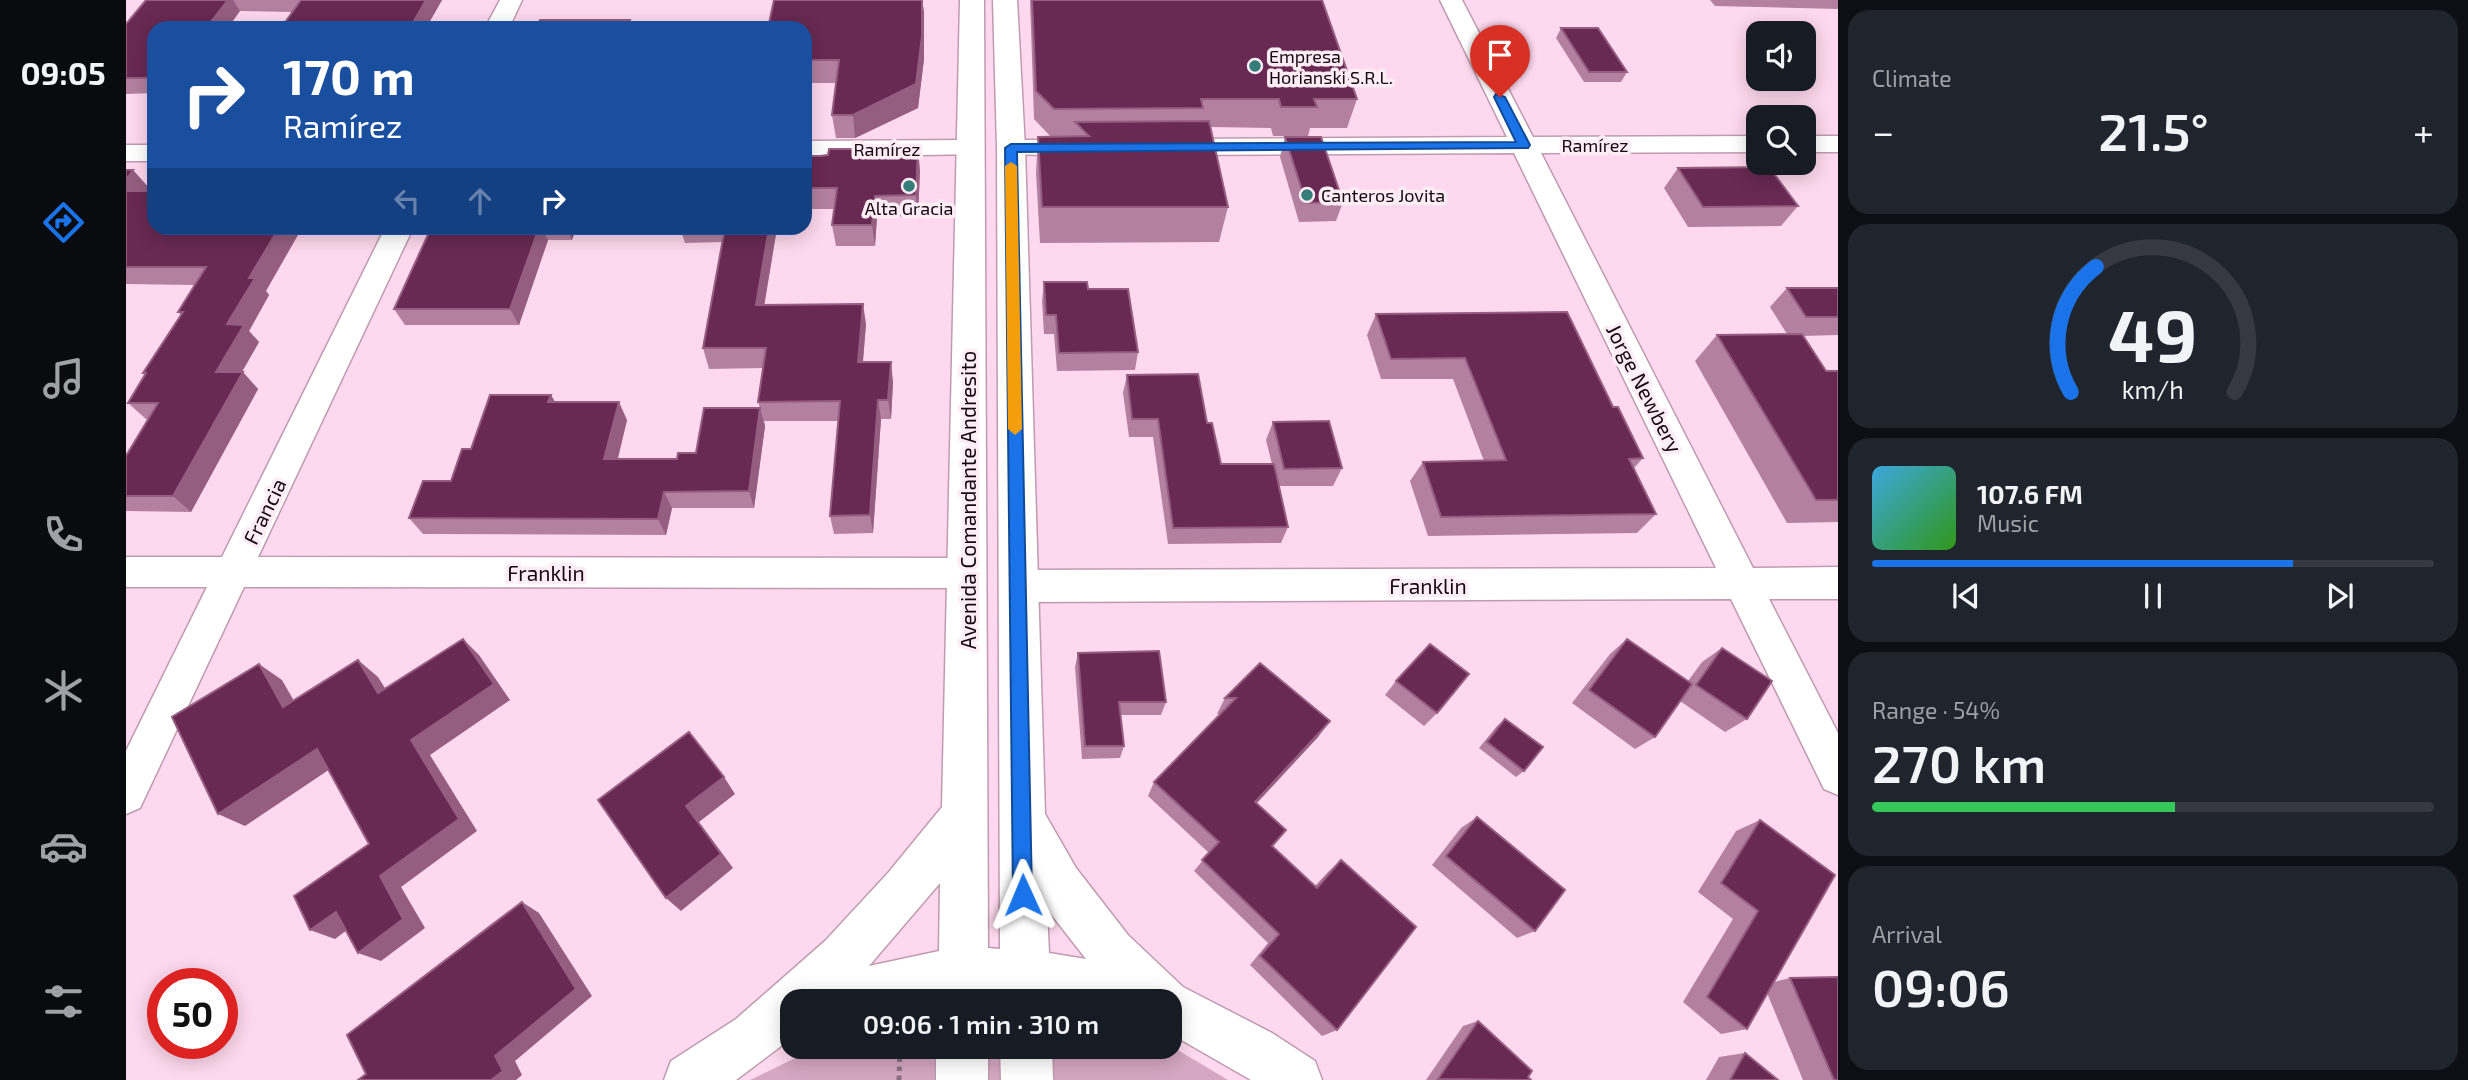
<!DOCTYPE html>
<html lang="en">
<head>
<meta charset="utf-8">
<style>
	body { margin:0; font-family:"Exo 2",sans-serif; background:#20242c; color:#f1f3f6; height:100vh; display:flex; flex-direction:column; font-size:26px; white-space:nowrap }
	* { box-sizing:border-box; margin:0 }
	p { font-size:23px; color:#9ea1a6 }
	.icon { flex:none; width:38px; height:38px; fill:none; stroke:currentColor; stroke-width:2; stroke-linecap:round; stroke-linejoin:round }
	.map { position:relative; flex:1; overflow:hidden }
	.side { display:flex; flex-direction:column; gap:10px; padding:10px; background:#0d0f14; width:630px }
	.side>* { flex:none }
	.guide { position:absolute; left:21px; top:21px; width:665px; height:214px; border-radius:21px; box-shadow:0 4px 18px #0003; background:#1a4fa0; color:#fff; overflow:hidden }
	.buttons { position:absolute; left:1620px; top:21px; display:grid; gap:14px }
	.buttons a { display:grid; place-items:center; width:70px; height:70px; border-radius:14px; background:#171b24; box-shadow:0 4px 18px #0003; font-size:35px }
	.speed { position:absolute; left:21px; top:968px; display:flex; gap:14px; font-size:35px; font-weight:700; text-align:center }
	.speed>* { display:grid; place-content:center; width:91px; height:91px; border-radius:50%; background:#171b24; box-shadow:0 4px 18px #0003; line-height:1 }
	.speed .limit { border:10px solid #d22; background:#fff; color:#111 }
	.pin { position:absolute; display:grid; place-items:center; width:60px; height:60px; color:#fff; margin:-72px -30px; border-radius:50% 50% 50% 0; rotate:-45deg; box-shadow:0 0 7px #0007 }
	.pin .icon { rotate:45deg }
	.me { position:absolute; width:77px; margin:-38px; rotate:359deg; stroke-linejoin:round; filter:drop-shadow(0 0 5px #0008) }
	.turn { display:flex; align-items:center; gap:24px; height:147px; padding:0 21px; font-size:32px }
	.turn .icon { width:91px; height:91px; stroke-width:2.5 }
	.turn b { display:block; font-size:49px; line-height:60px }
	.lanes { display:flex; align-items:center; height:66px; padding:0 21px; background:#0003; justify-content:center; gap:35px; direction:ltr }
	.lanes .off { opacity:.35 }
	.big { font-size:52px; font-weight:600; line-height:1.1 }
	.side .tile { flex:1; display:flex; flex-direction:column; justify-content:center; gap:10px; min-width:0; padding:0 24px; border-radius:21px; background:#20242c }
	.side .dial { align-items:center; gap:0 }
	.dial svg { height:182px; overflow:visible; fill:none; stroke:#363941; stroke-width:7; stroke-linecap:round; text-anchor:middle }
	.dial text { fill:#f1f3f6; stroke:none }
	.song { display:flex; align-items:center; gap:21px }
	.cover { width:84px; height:84px; border-radius:10px; background:linear-gradient(135deg,hsl(200 70% 55%),hsl(110 70% 35%)) }
	.played { height:7px; border-radius:4px; background:linear-gradient(90deg,#1a73e8 75%,#363941 75%) }
	.keys { display:flex; justify-content:space-around; direction:ltr }
	.heat { display:flex; justify-content:space-between; align-items:center; font-size:38px; direction:ltr }
	.charge { height:10px; border-radius:5px; background:linear-gradient(90deg,#34c759 54%,#363941 0) }
	.trip { position:absolute; left:654px; top:989px; width:402px; height:70px; border-radius:21px; background:#171b24; box-shadow:0 4px 18px #0003; font-weight:600; line-height:70px; text-align:center }
	main { display:flex; flex:1; min-height:0 }
	.menu { display:flex; flex-direction:column; width:126px; justify-content:space-around; align-items:center; background:#090b0e; color:#9ea1a6 }
	.menu .icon { width:49px; height:49px }
	.menu .current { color:#1a73e8 }
	.menu b { font-size:32px; color:#f1f3f6 }
	.map>svg:first-child { display:block }
</style>
</head>
<body>
<main>
<nav class="menu">
<b>09:05</b>
<svg class="icon current" aria-label="directions" viewBox="0 0 24 24"><path d="M12 3l9 9-9 9-9-9zM9 14v-3h6M13 9l2 2-2 2"/></svg>
<svg class="icon" aria-label="music" viewBox="0 0 24 24"><path d="M9 18V5l10-2v13"/><circle cx="6" cy="18" r="3"/><circle cx="16" cy="16" r="3"/></svg>
<svg class="icon" aria-label="phone" viewBox="0 0 24 24"><path d="M5 4h4l2 5-3 2q2 4 5 5l2-3 5 2v4C11 20 4 13 5 4z"/></svg>
<svg class="icon" aria-label="climate" viewBox="0 0 24 24"><path d="M12 3v18M4 7l16 10M4 17L20 7"/></svg>
<svg class="icon" aria-label="car" viewBox="0 0 24 24"><path d="M5 17H2v-5l4-1 3-4h7l3 4 3 1v5h-3M9 17h6M6 11h13"/><circle cx="7" cy="17" r="2"/><circle cx="17" cy="17" r="2"/></svg>
<svg class="icon" aria-label="filters" viewBox="0 0 24 24"><path d="M4 7h16M4 17h16"/><circle cx="9" cy="7" r="2"/><circle cx="15" cy="17" r="2"/></svg>
</nav>
<div class="map">
<svg width="1712" height="1080" viewBox="0 0 1712 1080">
	<rect width="100%" height="100%" fill="#fed8ee"/>
	<!-- green -->
	<path fill="#d5a7c2" d="M1045,1046l57,34h-478l68,-33z"/>
	<g fill="none" stroke-linecap="round" stroke-linejoin="round">
		<!-- street casing -->
		<g stroke="#be9bb0" stroke-width="3">
			<path id="street" d="M374,0h22l-13,28h-24z
				M1314,0h22l71,137 226,-1v16l-218,1 212,415 85,-1v32h-69l69,134v62l-14,-6 -93,-190 -714,3 -13,-5 -5,-11 5,-11 13,-5 699,-2 -202,-415 -345,2 -9,-2 -4,-6 4,-6 9,-2 338,-2z
				M1678,136h34v16h-34z
				M844,140l9,2 4,6 -4,6 -174,3v-16z
				M885,140h74l9,2 4,6 -4,6 -9,2 -83,-2 -4,-6 4,-6z
				M0,145h28v16h-28z
				M259,228h28l-155,329 709,1 13,4 5,11 -5,11 -13,4 -723,-1 -104,221 -14,6v-63l81,-164h-81v-30h96z"/>
		</g>
		<!-- secondary casing -->
		<g stroke="#be9bb0" stroke-width="3">
			<path id="secondary" d="M834,0h24l4,948 12,1 -3,-801 -4,-148h24l8,148 20,666 31,54 52,67 55,52 89,46 43,28 7,19h-71l-80,-46v-33h-171v-3h-12v3h-195v36l-57,43h-72l7,-19 65,-42 89,-78 63,-68 54,-66zM814,883l-1,68 -70,15zM921,909l39,50 -37,-6z
				M810,1046h52v34h-52z
				M874,1046h52l1,34h-52z"/>
		</g>
		<!-- path -->
		<path stroke="#8a7180" stroke-width="5" stroke-dasharray="4.5 4.5" stroke-linecap="butt" d="M773,1080l1,-34"/>
		<!-- street -->
		<use href="#street" fill="#fff" fill-rule="evenodd"/>
		<!-- secondary -->
		<use href="#secondary" fill="#fff" fill-rule="evenodd"/>
	</g>
	<!-- wall -->
	<path fill="#b380a0" d="M20,0h296l-16,28h-145l11,-16 -52,-1 -86,17v65l-28,1v-70z
		M904,0h292l35,99 -10,29h-37l-2,8h-35l-2,-8 -60,-1 17,80 -9,35 -179,1 -4,-70 2,-36h13l-17,-18z
		M1584,0h128v9l-123,-3z
		M798,11v48l-6,49 -63,30h-19l-4,-23 4,-32h-31v-55z
		M1435,28l66,44 -6,10h-37l-28,-44z
		M1159,137l58,65 -7,19 -37,1 -19,-65z
		M679,156l115,14 -2,46 -41,1 -2,29h-39l-4,-21 2,-16h-29z
		M1552,168l120,38 -17,20 -93,1 -24,-39z
		M0,170h7l16,18 -3,3 120,100 3,4 -20,36 10,11 -17,30 16,17 -67,123 -65,-1v-55l22,-37h-2l-18,-16 17,-28 -2,-2 38,-58 -3,-3 17,-27 -69,-1z
		M305,228h145l-4,12h-24l-29,85h-114l-11,-16z
		M554,228h97l-13,77 102,19 -3,38 30,20 -2,37h-10l-8,114 -39,1 -4,-18 8,-95h-74l1,5 -11,82h-82l-6,27 -243,-1 -14,-16 42,-37 20,-32 80,-54 4,7 72,18 -9,39h59l19,-6 64,-45 -2,-6 5,-34 -54,1 -6,-21 19,-106 -37,1z
		M918,282l44,7 50,63 -3,18 -78,1 -3,-37h-10l-2,-33z
		M1661,288h51v47l-35,1 23,35h12v151l-51,1 -92,-162 22,-26 70,-1 -17,-27z
		M1250,314l237,93 30,51 -9,10 22,46 -19,19 -209,3 -18,-55 13,-19 61,-1 -31,-82h-72l-14,-44z
		M1001,375l80,48 14,41h51l-6,-24 7,-18 69,46 -9,18h-54l9,41 -7,16 -113,1 -15,-107h-24l-6,-44z
		M1501,639l61,42 14,-19 20,-14 25,71 -22,13 -45,-31 -25,36 -20,12 -63,-46 38,-49z
		M952,653l88,49 -5,13h-41l4,31 -4,12 -38,1 -7,-92z
		M1134,663l58,74 -62,66 16,43 43,40 13,-14 13,-12 -4,170 -15,6 -72,-71 18,-22 -74,-72 15,-18 -61,-57 6,-14 66,-68h-3l8,-16z
		M1270,681l41,32 -13,13 -39,-31z
		M1379,719l19,52 -8,6 -37,-29 18,-22z
		M1351,817l58,114 -18,7 -85,-73 29,-37z
		M1634,820l14,162 16,-4 48,102h-35l-36,-87 -20,36 -26,5 -38,-32 50,-83 -35,-27 38,-61z
		M1352,1021l50,56 3,3h-105l37,-54z
		M1619,1053l33,27h-72l13,-23z"/>
	<!-- shaded-wall -->
	<path fill="#955e81" d="M102,0h5l7,11 -12,17h-22z
		M300,0h16l-16,28h-16z
		M796,0l2,11v48l-6,49 -63,30 -2,-23z
		M792,149l2,21 -2,46 -2,-21z
		M7,170l16,18 -16,21 -7,-8v-21z
		M749,196l2,21 -2,29 -3,-21z
		M153,228h23l-36,63 3,4 -20,36 10,11 -27,47 -16,-17 11,-48 22,-46z
		M413,228h3l6,12 -29,85 -9,-16z
		M440,228h10l-4,12z
		M643,228h8l-16,97 -5,-20z
		M737,304l3,20 -5,58 -3,-20z
		M765,362l2,20 -2,37 -3,-19z
		M117,372l15,17 -67,123 -18,-16z
		M425,395l10,18 -13,-11z
		M752,400l3,19 -8,114 -3,-18z
		M493,402l8,18 -14,56 -9,-17z
		M634,408l5,18 -11,82 -5,-17z
		M538,492l8,16 -6,27 -8,-16z
		M337,639l16,16 31,45 -80,55 47,76 -76,56 24,41 -44,33 -23,-8 22,-77 31,-136z
		M232,660l20,17 20,32 -20,-16z
		M133,664l23,16 24,42 -23,-15z
		M1204,721l-12,16 -73,79 10,-14z
		M191,749l22,14 -94,63 -27,-12z
		M598,777l11,17 -36,28 34,46 -52,43 -15,-13 20,-92z
		M396,902l17,11 53,83 -77,65 7,14 -6,5h-25l4,-24z
		M210,912l23,9 -24,18 -25,-9z"/>
	<!-- building -->
	<path fill="#682952" stroke="#955e81" stroke-width="2" d="M20,0h82l-22,28h-52v50h-28v-54z
		M175,0h125l-16,28h-129z
		M648,0h148v36l-6,48 -63,31h-21l7,-55h-34v-32h-37z
		M906,0h290l35,99h-43l3,8h-36l-2,-8h-78l2,9 -149,1 -18,-18z
		M414,20h90l-3,8h-91z
		M1435,28h37l29,44h-38z
		M1083,121l19,86h-186l-4,-70 51,-1 -14,-14z
		M1159,137h36l22,65 -37,1z
		M703,149h89l-2,46 -41,1 -3,29h-40l5,-37h-32v-32h15l8,-1z
		M1643,167l29,39 -95,1 -25,-39z
		M0,170h7l-7,10z
		M0,191h28v37h125l-30,50h6l-28,46 17,1 -28,47h27l-70,124h-47v-40l32,-53h-30l18,-30h-3l40,-61h-5l28,-45h-80z
		M305,228h108l-29,81h-116z
		M599,228h44l-13,77 107,-1 -5,58h33l-3,38h-10l-8,115 -40,1 10,-115 -82,1 8,-54h-63z
		M918,282h43l1,7h40l10,63 -79,1 -3,-38h-10z
		M1661,288h51v29h-32z
		M1441,312l46,95h5l25,51 -14,1 27,55 -215,3 -18,-55 83,-2 -41,-102 -74,1 -15,-45z
		M1676,334l24,37h12v129h-22l-99,-165z
		M1072,374l9,49h5l9,41h53l14,63 -115,1 -15,-109h-26l-5,-44z
		M364,395h61l-3,7h71l-15,57h73l1,-6h18l8,-45h56l-11,83 -85,1 -6,27 -249,-1 14,-37h28l11,-32h9z
		M1203,421l13,47 -58,1 -11,-47z
		M337,639l31,45 -83,56 48,79 -79,57 23,43 -45,34 -22,-41 -26,18 -16,-34 75,-52 -52,-95 -99,65 -46,-97 87,-53 24,43 75,-47 20,33z
		M1501,639l65,45 -37,53 -66,-47z
		M1304,644l39,30 -32,39 -41,-32z
		M1596,648l50,33 -25,38 -51,-34z
		M1033,651l7,51h-47l5,44h-39l-7,-93z
		M1134,663l70,58 -75,81 31,28 -14,16 45,42 24,-28 75,67 -79,103 -77,-74 19,-22 -77,-74 17,-18 -65,-60 82,-84h-11z
		M1379,719l38,28 -19,24 -37,-29z
		M563,732l35,45 -38,29 35,48 -55,44 -68,-98z
		M1351,817l88,73 -30,41 -89,-75z
		M1634,820l75,55 -88,154 -40,-32 51,-86 -37,-28z
		M396,902l54,87 -81,67 8,15 -12,9h-133l8,-6 -19,-39z
		M1712,977v103h-4l-44,-102z
		M1352,1021l54,50 -4,6 3,3 -93,-1z
		M1619,1053l33,27h-48z"/>
	<!-- route -->
	<path fill="#1a73e8" stroke="#114b97" stroke-width="2" d="M1370,94l9,3 25,48 -2,3 -511,4 15,743 -3,7 -6,3 -7,-3 -3,-7 -8,-747 6,-4 505,-2 -22,-45z"/>
	<!-- slow -->
	<path fill="#f59e0b" d="M885,162l6,4 5,263 -7,6 -7,-6 -3,-263z"/>
	<!-- markers -->
	<g fill="#347d7b" stroke="#fcedf5" stroke-width="2.5">
		<circle cx="1129" cy="66" r="7"/>
		<circle cx="783" cy="186" r="7"/>
		<circle cx="1181" cy="195" r="7"/>
	</g>
	<g text-anchor="middle" dominant-baseline="central" stroke-width="7" stroke-linejoin="round" paint-order="stroke">
		<!-- far-poi labels -->
		<g font-size="18" fill="#150910" stroke="#fcedf5" text-anchor="start">
			<text x="1143" y="56">Empresa<tspan x="1143" dy="21">Horianski S.R.L.</tspan></text>
			<text x="1195" y="195">Canteros Jovita</text>
			<text x="783" y="208" text-anchor="middle">Alta Gracia</text>
		</g>
		<!-- far-street labels -->
		<g font-size="18" fill="#150910" stroke="#fcedf5">
			<text x="1469" y="145">Ramírez</text>
			<text x="761" y="149">Ramírez</text>
		</g>
		<!-- street labels -->
		<g font-size="21" fill="#150910" stroke="#fcedf5">
			<text transform="translate(1519 388) rotate(63)">Jorge Newbery</text>
			<text transform="translate(841 500) rotate(-90)">Avenida Comandante Andresito</text>
			<text transform="translate(138 511) rotate(-64)">Francia</text>
			<text x="420" y="572">Franklin</text>
			<text x="1302" y="585">Franklin</text>
		</g>
	</g>
</svg>
<div class="buttons">
<a><svg class="icon" aria-label="sound" viewBox="0 0 24 24"><path d="M4 9h4l5-4v14l-5-4H4zM17 9q2 3 0 6"/></svg></a>
<a><svg class="icon" aria-label="search" viewBox="0 0 24 24"><circle cx="10" cy="10" r="6"/><path d="M15 15l6 6"/></svg></a>
</div>
<div class="speed"><div class="limit">50</div></div>
<div class="pin" style="left:1374px;top:97px;background:#d93025"><svg class="icon" aria-label="arrive" viewBox="0 0 24 24"><path d="M6 21V4h12l-3 4 3 4H6"/></svg></div>
<svg class="me" style="left:897px;top:895px" viewBox="-20 -20 40 40"><path d="M0-17L14 15 0 8-14 15z" fill="#1a73e8" stroke="#fff" stroke-width="4"/></svg>
<div class="trip">09:06 · 1 min · 310 m</div>
<div class="guide">
<div class="turn"><svg class="icon" aria-label="right" viewBox="0 0 24 24"><path d="M7 20v-9h11M14 6l5 5-5 5"/></svg><div><b>170 m</b>Ramírez</div></div>
<div class="lanes"><svg class="icon off" aria-label="left" viewBox="0 0 24 24"><path d="M17 20v-9H6M10 6l-5 5 5 5"/></svg><svg class="icon off" aria-label="ahead" viewBox="0 0 24 24"><path d="M12 20V5M6 11l6-6 6 6"/></svg><svg class="icon" aria-label="right" viewBox="0 0 24 24"><path d="M7 20v-9h11M14 6l5 5-5 5"/></svg></div>
</div>
</div>
<section class="side">
<div class="tile"><p>Climate</p>
<div class="heat"><a>−</a><b class="big">21.5°</b><a>+</a></div>
</div>
<div class="tile dial"><svg viewBox="0 0 100 80">
<path d="M14 69A42 42 0 1 1 86 69"/>
<path d="M14 69A42 42 0 0 1 25 14" stroke="#1a73e8"/>
<text x="50" y="56" font-size="32" font-weight="700">49</text>
<text x="50" y="72" font-size="11">km/h</text>
</svg></div>
<div class="tile">
<div class="song"><i class="cover"></i><div><b>107.6 FM</b><p>Music</p></div></div>
<div class="played"></div>
<div class="keys"><svg class="icon" aria-label="previous" viewBox="0 0 24 24"><path d="M18 5L8 12l10 7zM5 5v14"/></svg><svg class="icon" aria-label="pause" viewBox="0 0 24 24"><path d="M8 5v14M16 5v14"/></svg><svg class="icon" aria-label="next" viewBox="0 0 24 24"><path d="M6 5l10 7-10 7zM19 5v14"/></svg></div>
</div>
<div class="tile"><p>Range · 54%</p><b class="big">270 km</b><div class="charge"></div></div>
<div class="tile"><p>Arrival</p><b class="big">09:06</b></div>
</section>
</main>
</body>
</html>
